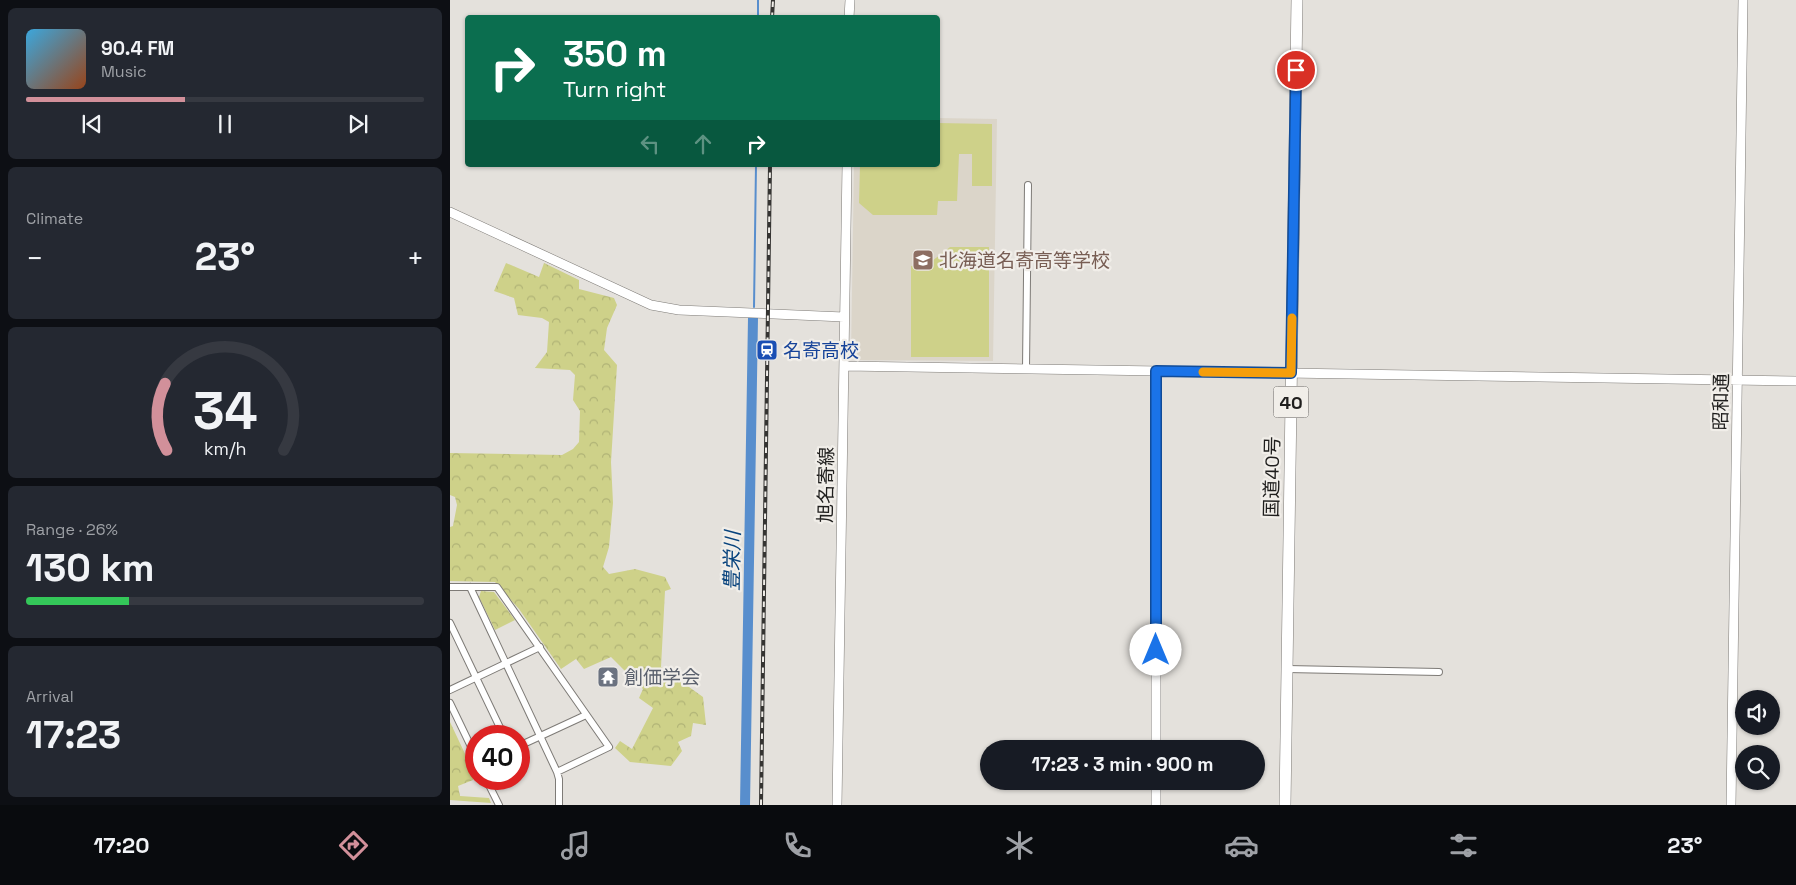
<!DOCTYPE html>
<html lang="en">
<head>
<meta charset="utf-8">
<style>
	body { margin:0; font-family:"Space Grotesk","Noto Sans JP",sans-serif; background:#242831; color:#f1f3f6; height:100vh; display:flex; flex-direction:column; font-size:19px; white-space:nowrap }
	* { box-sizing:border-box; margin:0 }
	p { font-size:16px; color:#9ea1a6 }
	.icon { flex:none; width:28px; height:28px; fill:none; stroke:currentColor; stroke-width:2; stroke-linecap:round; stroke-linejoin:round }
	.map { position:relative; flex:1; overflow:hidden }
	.drawer { display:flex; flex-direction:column; gap:8px; padding:8px; background:#0d0f14; width:450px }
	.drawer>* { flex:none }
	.guide { position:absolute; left:15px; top:15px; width:475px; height:152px; border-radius:5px; box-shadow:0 1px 4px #0004; background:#0b6e4f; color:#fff; overflow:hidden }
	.buttons { position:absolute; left:1285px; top:690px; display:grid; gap:10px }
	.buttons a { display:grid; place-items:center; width:45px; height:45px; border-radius:50%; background:#171b24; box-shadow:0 1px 4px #0004; font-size:25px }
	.speed { position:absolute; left:15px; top:725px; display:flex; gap:10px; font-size:25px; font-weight:700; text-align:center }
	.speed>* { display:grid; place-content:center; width:65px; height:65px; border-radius:50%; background:#171b24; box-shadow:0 1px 4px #0004; line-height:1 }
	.speed .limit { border:8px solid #d22; background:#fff; color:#111 }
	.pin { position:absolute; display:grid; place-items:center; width:42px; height:42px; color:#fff; margin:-21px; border:2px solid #fff; border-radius:50%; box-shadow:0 1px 5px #0007 }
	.me { position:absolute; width:55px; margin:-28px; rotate:0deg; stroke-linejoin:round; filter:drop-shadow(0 0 4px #0008) }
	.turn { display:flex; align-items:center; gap:18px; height:105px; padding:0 15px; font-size:22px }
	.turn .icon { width:65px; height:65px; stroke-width:2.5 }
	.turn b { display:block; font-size:35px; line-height:42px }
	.lanes { display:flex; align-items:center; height:48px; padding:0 15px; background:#0003; justify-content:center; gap:25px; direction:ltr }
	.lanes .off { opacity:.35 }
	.big { font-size:38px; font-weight:800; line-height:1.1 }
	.drawer .tile { flex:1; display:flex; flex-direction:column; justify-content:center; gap:8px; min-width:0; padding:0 18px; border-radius:8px; background:#242831 }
	.drawer .dial { align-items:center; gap:0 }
	.dial svg { height:130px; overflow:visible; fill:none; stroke:#363941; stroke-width:7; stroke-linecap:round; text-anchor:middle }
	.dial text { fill:#f1f3f6; stroke:none }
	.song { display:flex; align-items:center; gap:15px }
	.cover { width:60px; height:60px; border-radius:8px; background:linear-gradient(135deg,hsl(200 70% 55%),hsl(20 70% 35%)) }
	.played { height:5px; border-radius:2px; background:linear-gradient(90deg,#d2909a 40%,#363941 40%) }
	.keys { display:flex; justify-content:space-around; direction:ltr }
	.heat { display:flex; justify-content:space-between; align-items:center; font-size:28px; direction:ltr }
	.charge { height:8px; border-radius:4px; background:linear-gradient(90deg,#34c759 26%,#363941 0) }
	.trip { position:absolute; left:530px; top:740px; width:285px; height:50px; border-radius:25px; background:#171b24; box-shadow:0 1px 4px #0004; font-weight:800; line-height:50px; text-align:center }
	.menu { display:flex; height:80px; justify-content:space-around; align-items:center; background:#090b0e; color:#9ea1a6 }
	.menu .icon { width:35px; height:35px }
	.menu .on { color:#d2909a }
	.menu b { font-size:22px; color:#f1f3f6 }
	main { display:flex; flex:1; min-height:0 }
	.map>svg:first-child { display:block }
</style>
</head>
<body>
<main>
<section class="drawer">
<div class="tile">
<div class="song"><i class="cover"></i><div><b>90.4 FM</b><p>Music</p></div></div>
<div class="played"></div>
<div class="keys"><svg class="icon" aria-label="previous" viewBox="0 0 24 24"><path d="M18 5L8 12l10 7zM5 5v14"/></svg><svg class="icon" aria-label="pause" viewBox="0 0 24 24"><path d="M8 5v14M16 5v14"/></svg><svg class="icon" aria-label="next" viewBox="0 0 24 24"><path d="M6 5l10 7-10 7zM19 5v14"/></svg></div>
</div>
<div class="tile"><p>Climate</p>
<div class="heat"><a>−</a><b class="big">23°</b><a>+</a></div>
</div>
<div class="tile dial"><svg viewBox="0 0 100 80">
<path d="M14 69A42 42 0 1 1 86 69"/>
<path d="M14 69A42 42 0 0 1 13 28" stroke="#d2909a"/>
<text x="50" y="56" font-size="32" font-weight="700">34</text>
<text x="50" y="72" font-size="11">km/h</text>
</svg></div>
<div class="tile"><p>Range · 26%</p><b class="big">130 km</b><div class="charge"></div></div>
<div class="tile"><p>Arrival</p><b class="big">17:23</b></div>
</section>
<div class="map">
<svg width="1346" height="805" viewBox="0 0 1346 805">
	<defs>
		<pattern id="forest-crowns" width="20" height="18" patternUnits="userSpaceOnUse" patternTransform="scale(1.25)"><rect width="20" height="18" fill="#ced189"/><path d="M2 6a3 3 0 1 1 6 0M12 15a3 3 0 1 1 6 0" fill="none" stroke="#b0b376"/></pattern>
	</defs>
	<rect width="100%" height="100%" fill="#e4e1dc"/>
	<!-- built -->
	<path fill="#dbd5c9" d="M488,118l59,1 -4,242 -137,-1 -5,-5 3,-190h84z"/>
	<!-- forest -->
	<path fill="url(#forest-crowns)" d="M56,263l33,14 5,-14 35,17v9l35,9 3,7 -10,23 -3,22 13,15 -6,97 2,41 -4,44 -6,20 6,7 26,-5 30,8 6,12 -6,2 -4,76 42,30 3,28 -13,-2 -2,13 -13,6 4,9 -11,15 -41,-4 -15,-14 5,-7 12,8 21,-41 -14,-10 4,-9 -32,-32 -27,12 -8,-10 -15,10 -42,-60 -24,-27 -45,-1v-54l3,-1 4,-21 -2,-8 -5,-2v-42l112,2 11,-6 6,-7 1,-31 -7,-11 2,-25 -5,-5 -35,-2 12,-16 2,-30 -7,-4 -24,-3 -4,-17 -20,-7z
		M31,591l13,1 21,28 -20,10 -16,-33z
		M0,722l25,53 -2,5 -15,6 2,10 29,2 2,5 -41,-3z"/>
	<!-- garden -->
	<path fill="#ced189" d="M488,123l54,1v62h-20v-32h-13l-2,47h-19l-1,14h-64l-14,-12 1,-38h78z
		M500,247h39v110h-78v-91l16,-1z"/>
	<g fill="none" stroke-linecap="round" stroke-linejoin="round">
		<!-- stream -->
		<path stroke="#588ecd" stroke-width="2" d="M308,18v-18
			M304,307l2,-142"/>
		<!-- river -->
		<path stroke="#588ecd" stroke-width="10" d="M295,805l8,-487"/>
		<!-- street casing -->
		<g stroke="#7e7b77" stroke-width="8">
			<path id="street" d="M576,369l2,-184
				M0,587h47l112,160 -52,25
				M20,587l87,185 2,7v26
				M0,623l54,113
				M837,669l152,3
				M0,690l90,-43
				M0,703l26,54
				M69,746l67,-31
				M36,779l13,26"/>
		</g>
		<!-- secondary casing -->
		<g stroke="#7e7b77" stroke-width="10">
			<path id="secondary" d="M399,18l1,-18
				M0,212l201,93 28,5 165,7
				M395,366l951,15
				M706,371v378
				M706,781v24
				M387,805l10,-640
				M1281,805l12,-805"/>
		</g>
		<!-- highway casing -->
		<g stroke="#7e7b77" stroke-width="12">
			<path id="highway" d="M835,805l12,-805"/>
		</g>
		<!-- street -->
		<use href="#street" stroke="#fff" stroke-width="6"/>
		<!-- secondary -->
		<use href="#secondary" stroke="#fff" stroke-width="9"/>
		<!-- highway -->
		<use href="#highway" stroke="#fff" stroke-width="11"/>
		<!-- rail casing -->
		<g stroke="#353432" stroke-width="4">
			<path id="rail" d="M322,18l1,-18
				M311,805l9,-640"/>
		</g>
		<!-- rail -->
		<use href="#rail" stroke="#f1eee9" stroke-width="2" stroke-dasharray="5.5" stroke-linecap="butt"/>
	</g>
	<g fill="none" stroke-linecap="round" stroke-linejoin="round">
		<!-- route casing -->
		<g stroke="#114b97" stroke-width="12">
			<path id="route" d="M706,650v-279l135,2 5,-303"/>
		</g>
		<!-- route -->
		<use href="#route" stroke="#1a73e8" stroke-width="9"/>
		<!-- slow -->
		<path stroke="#f59e0b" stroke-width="9" d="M753,372l88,1 1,-55"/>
	</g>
	<!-- icons -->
	<defs>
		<g id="school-square" transform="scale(1.125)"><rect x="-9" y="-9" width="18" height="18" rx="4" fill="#8d6e63" stroke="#f1eee9"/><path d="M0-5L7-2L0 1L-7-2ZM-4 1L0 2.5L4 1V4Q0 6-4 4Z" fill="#fff"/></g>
		<g id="station-square" transform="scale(1.125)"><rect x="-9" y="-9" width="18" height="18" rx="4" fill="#1a4fb4" stroke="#f1eee9"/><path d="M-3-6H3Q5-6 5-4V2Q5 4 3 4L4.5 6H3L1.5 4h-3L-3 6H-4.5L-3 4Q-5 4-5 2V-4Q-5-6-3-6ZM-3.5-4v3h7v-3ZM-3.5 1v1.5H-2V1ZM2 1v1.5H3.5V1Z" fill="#fff"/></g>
		<g id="temple-square" transform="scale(1.125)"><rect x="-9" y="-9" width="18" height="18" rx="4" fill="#6b7280" stroke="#f1eee9"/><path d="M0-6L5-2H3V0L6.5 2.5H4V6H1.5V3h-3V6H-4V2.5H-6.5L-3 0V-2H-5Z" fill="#fff"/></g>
	</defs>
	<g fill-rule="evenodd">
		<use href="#school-square" x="473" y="260"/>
		<use href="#station-square" x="317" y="350"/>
		<use href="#temple-square" x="158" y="677"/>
	</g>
	<g text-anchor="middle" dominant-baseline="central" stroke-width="4.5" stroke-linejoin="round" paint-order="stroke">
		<!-- shield labels -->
		<rect fill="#f1eee9" stroke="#5e5c5a" stroke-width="1" x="823.5" y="386.5" width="35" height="31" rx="4"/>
		<g font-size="18" font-weight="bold" fill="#1f1e1d">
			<text x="841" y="402">40</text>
		</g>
		<!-- education labels -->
		<g font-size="19" fill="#785e54" stroke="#f1eee9" text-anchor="start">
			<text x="489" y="260">北海道名寄高等学校</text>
		</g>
		<!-- transit labels -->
		<g font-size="19" fill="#164399" stroke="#f1eee9" text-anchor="start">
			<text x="333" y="350">名寄高校</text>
		</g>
		<!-- street labels -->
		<g font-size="19" fill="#1f1e1d" stroke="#f1eee9">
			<text transform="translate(1271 402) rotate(-89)">昭和通</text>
			<text transform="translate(822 477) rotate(-89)">国道40号</text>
			<text transform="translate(376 485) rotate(-89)">旭名寄線</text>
		</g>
		<!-- worship labels -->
		<g font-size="19" fill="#5b616d" stroke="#f1eee9" text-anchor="start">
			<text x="174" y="677">創価学会</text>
		</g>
		<!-- water labels -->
		<g font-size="20" font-style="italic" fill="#08437d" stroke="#f1eee9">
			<text transform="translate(282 561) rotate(-89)">豊栄川</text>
		</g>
	</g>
</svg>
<div class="buttons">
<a><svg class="icon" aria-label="sound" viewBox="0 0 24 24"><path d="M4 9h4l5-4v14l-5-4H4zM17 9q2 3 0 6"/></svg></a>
<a><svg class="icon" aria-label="search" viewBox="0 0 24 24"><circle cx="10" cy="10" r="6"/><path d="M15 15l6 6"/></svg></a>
</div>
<div class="speed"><div class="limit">40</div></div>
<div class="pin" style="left:846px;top:70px;background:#d93025"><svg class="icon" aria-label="arrive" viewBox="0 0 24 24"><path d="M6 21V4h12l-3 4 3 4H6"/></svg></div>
<svg class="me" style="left:706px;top:650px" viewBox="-20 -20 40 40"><circle r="19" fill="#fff"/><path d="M0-13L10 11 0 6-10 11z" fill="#1a73e8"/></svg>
<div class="trip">17:23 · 3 min · 900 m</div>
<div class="guide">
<div class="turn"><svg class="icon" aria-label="right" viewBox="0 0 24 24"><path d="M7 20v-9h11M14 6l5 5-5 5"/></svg><div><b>350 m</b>Turn right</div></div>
<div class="lanes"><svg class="icon off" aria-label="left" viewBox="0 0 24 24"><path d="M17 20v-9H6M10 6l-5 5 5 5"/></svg><svg class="icon off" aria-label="ahead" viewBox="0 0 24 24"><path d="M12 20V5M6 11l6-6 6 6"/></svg><svg class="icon" aria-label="right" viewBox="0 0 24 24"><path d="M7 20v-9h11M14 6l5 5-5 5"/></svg></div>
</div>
</div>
</main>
<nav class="menu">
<b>17:20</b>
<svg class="icon on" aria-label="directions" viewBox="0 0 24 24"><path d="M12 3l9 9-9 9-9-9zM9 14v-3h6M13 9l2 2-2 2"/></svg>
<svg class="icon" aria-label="music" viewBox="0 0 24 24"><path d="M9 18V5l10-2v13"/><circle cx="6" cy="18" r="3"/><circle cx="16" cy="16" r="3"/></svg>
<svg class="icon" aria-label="phone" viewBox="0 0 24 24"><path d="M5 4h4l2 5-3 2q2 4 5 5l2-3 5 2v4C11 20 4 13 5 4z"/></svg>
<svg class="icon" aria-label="climate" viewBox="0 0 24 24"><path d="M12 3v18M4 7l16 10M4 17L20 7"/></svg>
<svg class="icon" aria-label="car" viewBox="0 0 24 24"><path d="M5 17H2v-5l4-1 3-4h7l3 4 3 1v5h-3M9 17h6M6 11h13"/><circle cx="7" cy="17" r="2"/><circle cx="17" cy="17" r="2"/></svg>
<svg class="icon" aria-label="filters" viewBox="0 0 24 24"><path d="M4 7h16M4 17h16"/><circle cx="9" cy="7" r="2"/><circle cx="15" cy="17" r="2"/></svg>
<b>23°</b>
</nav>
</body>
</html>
